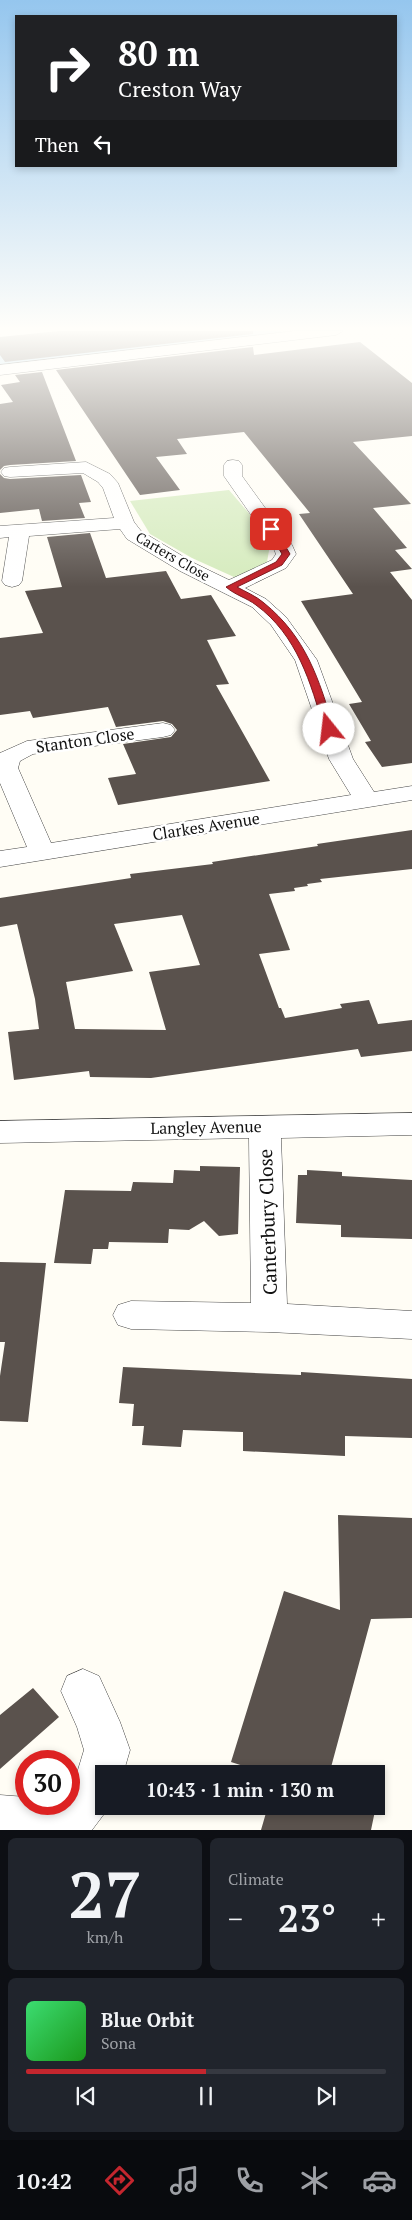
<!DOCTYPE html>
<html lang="en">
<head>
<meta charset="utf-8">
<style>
	body { margin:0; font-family:"PT Serif",serif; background:#20242c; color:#f1f3f6; height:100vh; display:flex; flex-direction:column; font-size:19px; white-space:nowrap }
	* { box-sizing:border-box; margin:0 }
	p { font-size:16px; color:#9ea1a6 }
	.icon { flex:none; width:28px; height:28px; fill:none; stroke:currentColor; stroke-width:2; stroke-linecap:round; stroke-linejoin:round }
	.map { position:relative; height:1830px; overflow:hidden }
	.panel { display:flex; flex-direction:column; gap:8px; padding:8px; background:#0d0f14; flex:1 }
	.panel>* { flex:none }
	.top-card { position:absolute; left:15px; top:15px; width:382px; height:152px; border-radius:0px; box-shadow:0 2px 8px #0003; background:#202124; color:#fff; overflow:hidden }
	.speed { position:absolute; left:15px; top:1750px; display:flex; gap:10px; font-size:25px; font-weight:700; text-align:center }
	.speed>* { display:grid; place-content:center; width:65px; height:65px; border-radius:50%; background:#171b24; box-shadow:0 2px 8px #0003; line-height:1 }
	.speed .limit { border:8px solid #d22; background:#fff; color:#111 }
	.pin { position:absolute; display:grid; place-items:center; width:42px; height:42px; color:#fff; margin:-21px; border-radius:10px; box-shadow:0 2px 8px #0006 }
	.me { position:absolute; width:55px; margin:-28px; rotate:344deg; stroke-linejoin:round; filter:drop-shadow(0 0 4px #0008) }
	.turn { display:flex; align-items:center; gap:18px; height:105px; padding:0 20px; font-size:22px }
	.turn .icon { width:65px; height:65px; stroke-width:2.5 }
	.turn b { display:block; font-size:35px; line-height:42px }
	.then { display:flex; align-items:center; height:48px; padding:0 20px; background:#0003; gap:10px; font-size:19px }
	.big { font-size:38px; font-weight:700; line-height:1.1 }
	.panel .tile { flex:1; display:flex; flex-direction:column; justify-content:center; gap:8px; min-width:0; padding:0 18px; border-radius:8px; background:#20242c }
	.panel .dial { align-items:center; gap:0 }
	.dial b { font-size:65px; line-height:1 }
	.song { display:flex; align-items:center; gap:15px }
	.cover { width:60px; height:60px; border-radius:8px; background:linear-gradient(135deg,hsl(140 70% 55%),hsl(120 70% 35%)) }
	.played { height:5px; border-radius:2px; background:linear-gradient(90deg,#c4262e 50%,#363941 50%) }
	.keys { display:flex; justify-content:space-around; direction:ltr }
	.heat { display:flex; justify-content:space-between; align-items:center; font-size:28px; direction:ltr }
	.panel .tiles { flex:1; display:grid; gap:8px; grid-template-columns:1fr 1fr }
	.tile:last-child { grid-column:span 2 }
	.trip { position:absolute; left:95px; top:1765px; width:290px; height:50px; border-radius:0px; background:#171b24; box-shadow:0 2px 8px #0003; font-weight:700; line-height:50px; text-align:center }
	.dock { display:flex; height:80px; justify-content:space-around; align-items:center; background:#090b0e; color:#9ea1a6 }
	.dock .icon { width:35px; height:35px }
	.dock .active { color:#c4262e }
	.dock b { font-size:22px; color:#f1f3f6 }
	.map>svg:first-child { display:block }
</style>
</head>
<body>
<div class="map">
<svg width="412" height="1830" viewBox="0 0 412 1830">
	<rect width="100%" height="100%" fill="#fffdf5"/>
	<!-- green -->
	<path fill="#d5ebbd" d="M229,490l42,49 -4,23 -16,12 -17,3 -42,-19 -42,-24 -20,-33z"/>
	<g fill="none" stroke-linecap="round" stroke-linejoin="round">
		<!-- river -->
		<path fill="#b9e0f7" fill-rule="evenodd" d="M168,331h113l-4,7 -12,3 -265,28v-20z"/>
	</g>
	<!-- building -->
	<path fill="#5a524d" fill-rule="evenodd" d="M59,331h194v3l-248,28 -5,-7v-18z
		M360,342l52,41v53l-59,6 58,62 -38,4 34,40 -12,2 17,19 -22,3 22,28v163l-30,4 -17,-25 6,-1 -22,-37 13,-2 -61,-101 52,-7 -54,-80 11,-1 -66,-81 -67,7 10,15 -31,3 24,33 -40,5 -84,-125 197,-23 1,8z
		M42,372l34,89 -66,4 -6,1 -4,4v-66l13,-2 -12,-17 19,-3 -5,-7z
		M0,474l4,4 6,1 71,-4 10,27 -12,1 6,15 -43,3 -3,-12 -39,4z
		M90,533l16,45 60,-7 15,28 30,-4 25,41 -29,4 22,44 -13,1 54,96 -152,24 -10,-27 28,-4 -13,-30 48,-7 6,-7 -5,-6 -9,-3 -47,6 -8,-20 -75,11 -3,-7 -30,4v-77l43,-5 -18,-42 37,-4 -15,-50z
		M412,830v39l-92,10 2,3 -15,2 1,2 -14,2 1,3 -26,3 21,56 -31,4 20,54h2l4,10 57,-10 -2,-4 29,-4 9,24 34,-4v31l-51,6 -3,-8 -207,29 -61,-1 -1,-6 -75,9 -6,-48 31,-3 -4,-30 -18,-75 -17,3v-29l131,-20 -1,-4 83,-10 -1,-2 106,-16 -1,-2zM182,915l18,50 -51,7 17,58 -91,-1 -9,-47 67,-11 -19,-47z
		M200,1166l40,1 -2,67 -19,2 -15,-15 -15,9 -20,-1 -1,14 -59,-1 -1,7h-15l-2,15 -37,-1 11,-73 66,1 2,-9 40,1 1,-13 26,1z
		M307,1170l35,2v4l70,4v59l-71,-2v-12l-45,-2 2,-48h9z
		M0,1262l46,1 -18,159 -28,-1v-45l5,-34h-5z
		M123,1367l178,8v-3l111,7v59l-67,-2v20l-102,-5v-19l-60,-2 -2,17 -39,-2 2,-19h-12l2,-22 -15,-1z
		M338,1515l74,3v100l-41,1 -41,152 8,3h-69l-38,-12 53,-171 56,19z
		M33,1688l26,29 -59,52v-54z
		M268,1806h108l-5,24h-110z"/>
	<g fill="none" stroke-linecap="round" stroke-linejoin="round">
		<!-- street casing -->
		<g stroke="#444" stroke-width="1">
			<path id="street" d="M295,331h48l-7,4 -336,40v-10z
				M233,460l6,1 3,4v11l50,69 4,9 -10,14 -41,20 21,11 20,18 31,43 36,99 21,33 38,-6v14l-412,67v-16l27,-4 -27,-64v-30l27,-12 136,-18 8,2 4,5 -4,5 -8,2 -130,17 -13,7 -2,7 33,75 300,-48 -22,-36 -34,-99 -24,-35 -19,-18 -72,-36 -53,-32 -7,-10 -91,7 -7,45 -3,4 -7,2 -7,-2 -3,-4 7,-44 -9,1v-12l114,-8 -11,-30 -5,-6 -15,-9 -73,4 -6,-1 -3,-4 3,-4 6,-1 76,-5 24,12 8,9 16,39 7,9 53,32 35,17 43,-20 4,-6 -4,-9 -48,-69v-11l3,-4z
				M412,1113v22l-131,3 6,166 125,7v28l-143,-7 -138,-3 -13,-4 -5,-10 5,-10 13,-4 120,2 -2,-165 -249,5v-22z
				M83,1669l16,7 21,46 10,28 -7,24h-19v32h6l-18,24h-92v-35l26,2v7h43v-20l8,-11 7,-23 -7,-23 -16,-36 6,-15z"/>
		</g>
		<!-- street -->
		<use href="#street" fill="#fff" fill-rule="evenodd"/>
	</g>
	<!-- sky -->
	<linearGradient id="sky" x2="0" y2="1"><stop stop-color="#95c6ee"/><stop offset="0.56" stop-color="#fffefa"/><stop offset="1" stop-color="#fffefa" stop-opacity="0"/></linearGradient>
	<rect width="412" height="587" fill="url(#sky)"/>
	<!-- route -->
	<path fill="#c4262e" stroke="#7f191e" d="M268,527h6l16,27 -8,11 -45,22c9,5 19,9 27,16 42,34 55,76 70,126l-2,2 -3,1 -5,-3c-13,-46 -27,-94 -68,-124 -9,-7 -21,-10 -30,-18l50,-25 6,-8 -15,-25z"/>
	<g text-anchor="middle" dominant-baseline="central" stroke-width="5" stroke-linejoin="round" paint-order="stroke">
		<!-- far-street labels -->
		<g font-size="14" fill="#111" stroke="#fff">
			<text transform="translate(173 556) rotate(30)">Carters Close</text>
		</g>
		<!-- street labels -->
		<g font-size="16" fill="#111" stroke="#fff">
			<text transform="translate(85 740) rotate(-8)">Stanton Close</text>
			<text transform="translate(206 826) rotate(-9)">Clarkes Avenue</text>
			<text transform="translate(206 1127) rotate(-1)">Langley Avenue</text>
		</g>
		<!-- near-street labels -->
		<g font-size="19" fill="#111" stroke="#fff">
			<text transform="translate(267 1222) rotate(-92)">Canterbury Close</text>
		</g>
	</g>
</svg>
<div class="speed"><div class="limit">30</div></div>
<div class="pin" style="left:271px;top:529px;background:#d93025"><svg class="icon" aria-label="arrive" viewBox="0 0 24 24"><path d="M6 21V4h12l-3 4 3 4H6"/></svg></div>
<svg class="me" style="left:329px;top:729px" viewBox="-20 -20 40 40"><circle r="19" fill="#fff"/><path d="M0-13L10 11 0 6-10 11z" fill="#c4262e"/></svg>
<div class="trip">10:43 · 1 min · 130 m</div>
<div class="top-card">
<div class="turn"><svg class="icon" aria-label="right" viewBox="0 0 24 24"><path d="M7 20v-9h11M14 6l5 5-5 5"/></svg><div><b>80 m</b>Creston Way</div></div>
<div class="then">Then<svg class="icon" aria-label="left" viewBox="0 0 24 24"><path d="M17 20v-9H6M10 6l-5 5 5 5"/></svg></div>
</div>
</div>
<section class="panel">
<div class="tiles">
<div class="tile dial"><b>27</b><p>km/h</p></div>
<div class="tile"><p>Climate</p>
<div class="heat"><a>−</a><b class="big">23°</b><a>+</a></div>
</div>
<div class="tile">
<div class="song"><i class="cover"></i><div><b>Blue Orbit</b><p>Sona</p></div></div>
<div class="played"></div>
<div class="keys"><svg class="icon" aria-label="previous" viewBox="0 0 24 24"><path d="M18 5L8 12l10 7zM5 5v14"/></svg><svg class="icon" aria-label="pause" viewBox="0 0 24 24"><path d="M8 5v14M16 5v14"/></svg><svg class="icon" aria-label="next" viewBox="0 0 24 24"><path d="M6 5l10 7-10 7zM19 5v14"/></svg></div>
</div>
</div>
</section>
<nav class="dock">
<b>10:42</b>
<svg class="icon active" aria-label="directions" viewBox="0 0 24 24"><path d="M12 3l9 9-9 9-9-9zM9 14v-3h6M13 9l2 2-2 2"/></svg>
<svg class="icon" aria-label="music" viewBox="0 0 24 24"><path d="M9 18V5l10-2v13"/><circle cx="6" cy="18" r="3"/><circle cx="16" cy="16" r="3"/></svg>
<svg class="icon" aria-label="phone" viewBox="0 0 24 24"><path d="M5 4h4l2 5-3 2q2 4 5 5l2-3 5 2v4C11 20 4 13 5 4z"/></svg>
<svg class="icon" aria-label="climate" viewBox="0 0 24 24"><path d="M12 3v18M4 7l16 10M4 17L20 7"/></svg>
<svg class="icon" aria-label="car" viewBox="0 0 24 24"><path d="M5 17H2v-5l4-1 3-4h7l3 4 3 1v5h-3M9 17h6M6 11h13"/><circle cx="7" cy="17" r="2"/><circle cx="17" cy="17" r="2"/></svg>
</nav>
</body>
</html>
